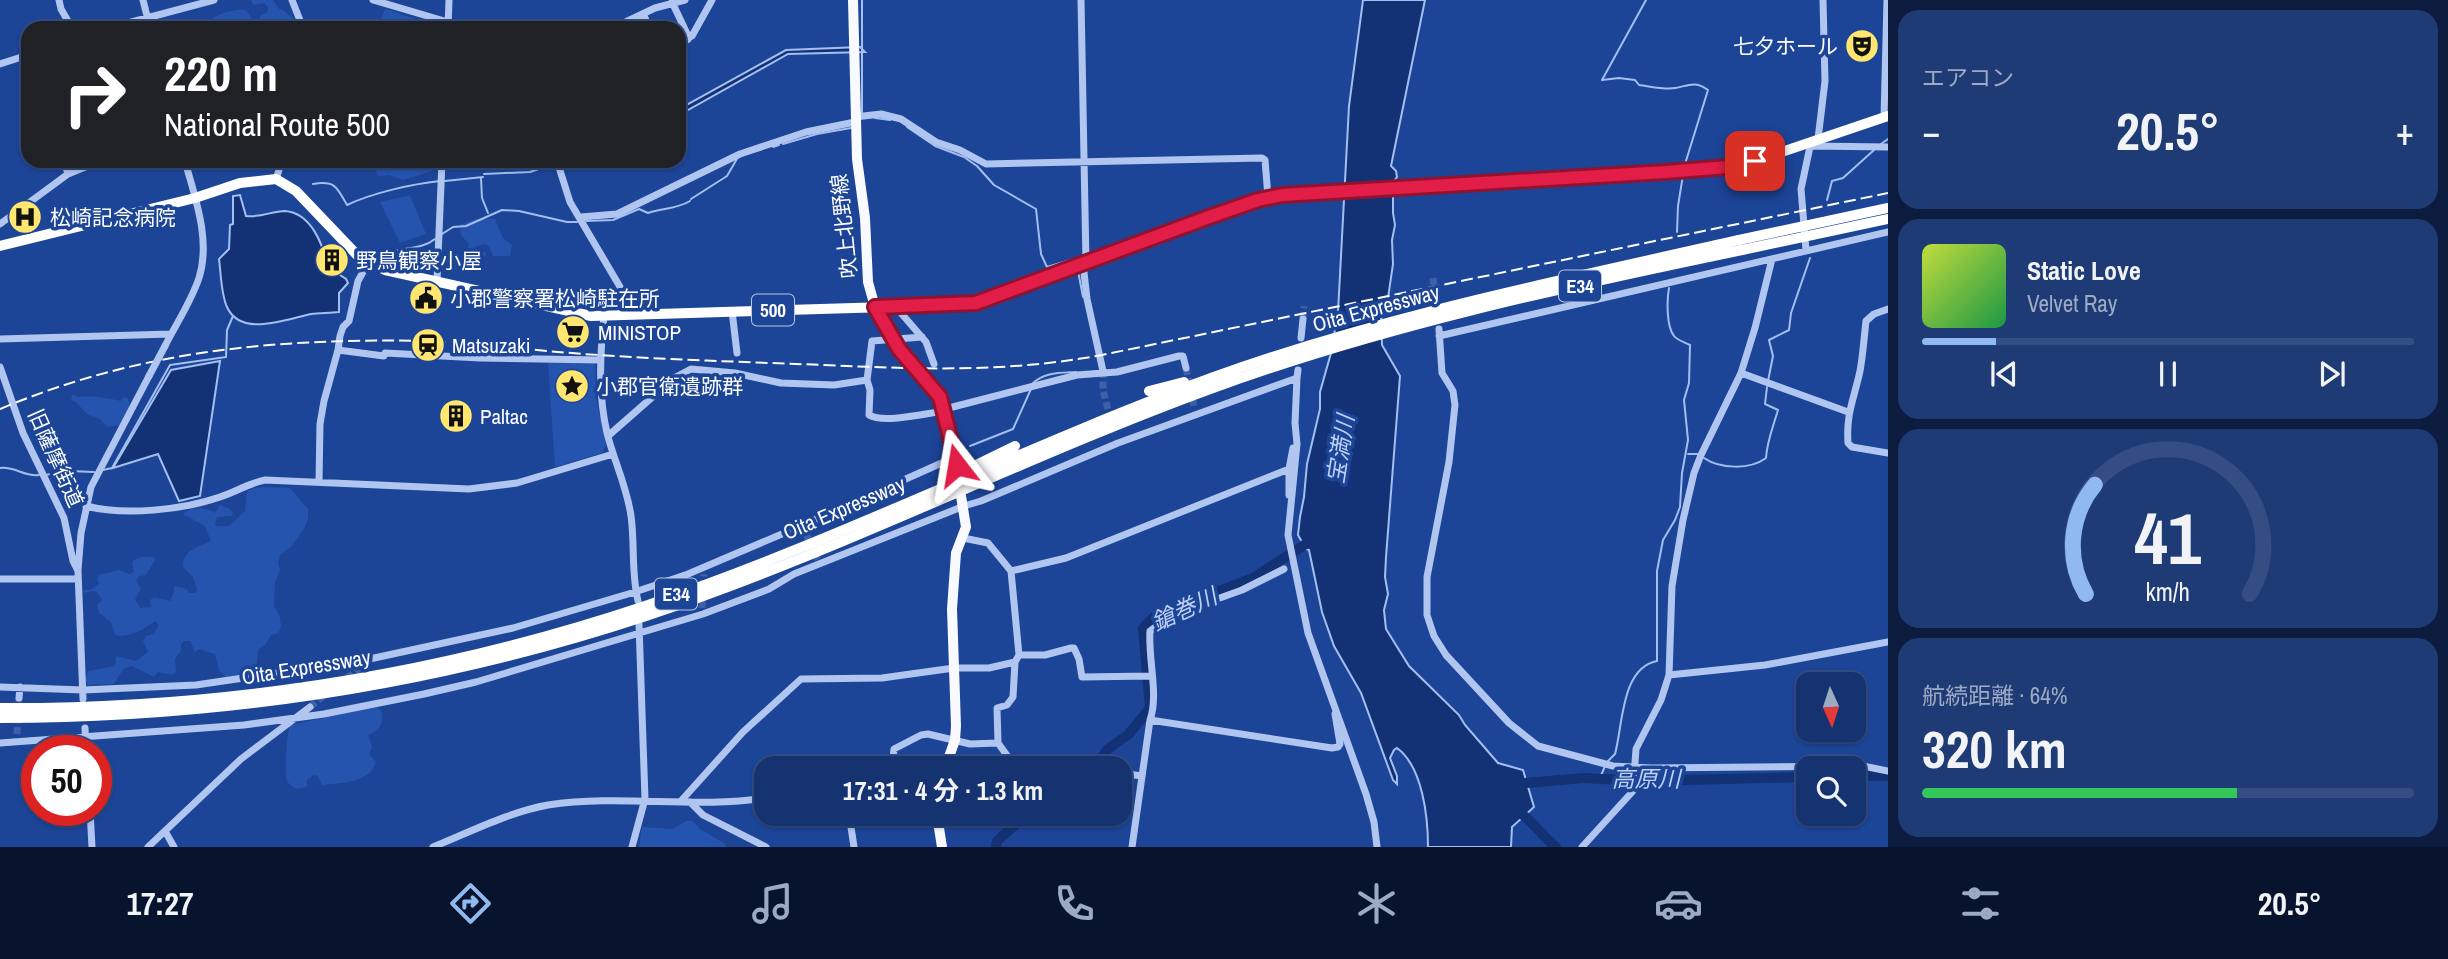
<!DOCTYPE html>
<html lang="ja">
<head>
<meta charset="utf-8">
<style>
	body { margin:0; font-family:"Archivo Narrow","Noto Sans JP",sans-serif; background:#1e3b76; color:#f1f3f6; height:100vh; display:flex; flex-direction:column; font-size:26px; white-space:nowrap }
	* { box-sizing:border-box; margin:0 }
	p { font-size:23px; color:#9daac3 }
	.icon { flex:none; width:38px; height:38px; fill:none; stroke:currentColor; stroke-width:2; stroke-linecap:round; stroke-linejoin:round }
	.map { position:relative; flex:1; overflow:hidden }
	.details { display:flex; flex-direction:column; gap:10px; padding:10px; background:#0c1c3e; width:560px }
	.details>* { flex:none }
	.hud { position:absolute; left:21px; top:21px; width:665px; height:147px; border-radius:21px; box-shadow:0 2px 5px #0004,0 0 0 2px #344e84; background:#202124; color:#fff; overflow:hidden }
	.needle { width:46px; rotate:177deg }
	.fabs { position:absolute; left:1796px; top:672px; display:grid; gap:14px }
	.fabs a { display:grid; place-items:center; width:70px; height:70px; border-radius:14px; background:#153371; box-shadow:0 2px 5px #0004,0 0 0 2px #344e84; font-size:35px }
	.speed { position:absolute; left:21px; top:735px; display:flex; gap:14px; font-size:35px; font-weight:700; text-align:center }
	.speed>* { display:grid; place-content:center; width:91px; height:91px; border-radius:50%; background:#153371; box-shadow:0 2px 5px #0004,0 0 0 2px #344e84; line-height:1 }
	.speed .limit { border:10px solid #d22; background:#fff; color:#111 }
	.pin { position:absolute; display:grid; place-items:center; width:60px; height:60px; color:#fff; margin:-30px; border-radius:14px; box-shadow:0 4px 10px #0006 }
	.me { position:absolute; width:77px; margin:-38px; rotate:346deg; stroke-linejoin:round; filter:drop-shadow(0 0 5px #0008) }
	.turn { display:flex; align-items:center; gap:24px; height:147px; padding:0 28px; font-size:32px }
	.turn .icon { width:91px; height:91px; stroke-width:2.5 }
	.turn b { display:block; font-size:49px; line-height:60px }
	.big { font-size:52px; font-weight:700; line-height:1.1 }
	.details .card { flex:1; display:flex; flex-direction:column; justify-content:center; gap:10px; min-width:0; padding:0 24px; border-radius:21px; background:#1e3b76 }
	.details .dial { align-items:center; gap:0 }
	.dial svg { height:182px; overflow:visible; fill:none; stroke:#344e84; stroke-width:7; stroke-linecap:round; text-anchor:middle }
	.dial text { fill:#f1f3f6; stroke:none }
	.song { display:flex; align-items:center; gap:21px }
	.cover { width:84px; height:84px; border-radius:10px; background:linear-gradient(135deg,hsl(70 70% 55%),hsl(140 70% 35%)) }
	.played { height:7px; border-radius:4px; background:linear-gradient(90deg,#90b9f0 15%,#344e84 15%) }
	.keys { display:flex; justify-content:space-around; direction:ltr }
	.heat { display:flex; justify-content:space-between; align-items:center; font-size:38px; direction:ltr }
	.charge { height:10px; border-radius:5px; background:linear-gradient(90deg,#34c759 64%,#344e84 0) }
	.trip { position:absolute; left:754px; top:756px; width:378px; height:70px; border-radius:21px; background:#153371; box-shadow:0 2px 5px #0004,0 0 0 2px #344e84; font-weight:700; line-height:70px; text-align:center }
	.tab-bar { display:flex; height:112px; justify-content:space-around; align-items:center; background:#08142d; color:#9daac3 }
	.tab-bar .icon { width:49px; height:49px }
	.tab-bar .selected { color:#90b9f0 }
	.tab-bar b { font-size:32px; color:#f1f3f6 }
	main { display:flex; flex:1; min-height:0 }
	.map>svg:first-child { display:block }
</style>
</head>
<body>
<main>
<div class="map">
<svg width="1888" height="847" viewBox="0 0 1888 847">
	<rect width="100%" height="100%" fill="#1c4497"/>
	<!-- green -->
	<path fill="#2554af" d="M251,0h22l6,9 4,1 10,9 -7,9 -76,-1 -3,-3c6,-10 27,-15 39,-14l8,11h5l2,-6 6,-2 1,-6 -4,-4 -11,2z
		M385,9l34,11 -1,7 -46,1 6,-1z
		M378,161h51l3,10 -29,9 -14,-5 -11,1 -2,-3z
		M410,195l16,39 -26,9 -20,-41z
		M476,219h19l8,19 9,7 -2,11h-17l-4,-10 -5,-2 -10,3 12,6v2l-15,6 -4,-11 2,-6 -8,-9 -1,-10z
		M548,362h47l1,37 10,46 -4,8 -47,14z
		M73,394l4,3c16,-2 28,1 44,4l2,-4 5,1 2,8 -9,19 -14,2 -7,-8 -13,-5 -11,-12 -5,-2z
		M264,487l26,1 18,21v10l-4,10 -13,18 -11,8 -2,8 2,7 -5,13 -1,23 6,11 1,10 -3,6 -7,2 -5,9 -8,6 -2,22 -30,5 -6,-5 -5,-18 -16,-5 -4,3 -5,-11h-6l-3,3v7l-6,8 1,13 -3,3 -15,-3 -4,5 -22,-11 -8,2 -10,16 -27,1 -2,-5 3,-9 27,-5 1,-10 20,5 12,-9 -5,-11 3,-5 8,-2 4,-8 -2,-5c-11,7 -27,18 -41,14l-4,-13 -12,-9 -2,-8 5,-5 -5,-8 -4,-1 -9,2 -1,-3h7l9,-6 -2,-5 2,-4 20,-5 10,4 5,-2 -2,-10c7,-6 12,-6 21,-5l2,3 -9,15 -7,1 -3,5 5,8 -6,10 5,9 11,-1 -1,-7 4,-3 16,4 4,-9v-6l13,3 2,4h6l2,-3 -4,-13 -10,-10c0,-18 14,-19 28,-26l-6,-15 -22,-12c8,-8 23,-7 32,-1l5,-8 10,4 3,4 -1,3 -15,1 -2,6 1,3h13l16,-15 2,-19 7,-4z
		M376,707l5,3c3,12 0,20 -13,25l4,12 -3,7 7,8c-6,21 -36,21 -54,23l-4,-9 -4,-1 -7,5v7l-11,2c-2,-2 -8,-5 -9,-8 -3,-8 0,-48 3,-56z
		M686,821h7l7,8 24,14 2,4h-87l3,-20 31,2z"/>
	<!-- water -->
	<path fill="#133275" stroke="#a3bff1" stroke-width="2" d="M1363,0h62l-34,166 5,5 1,6 -4,5v31l2,12 -3,15 1,24 -6,41 -6,14 1,26 18,31 -14,181 -1,20 3,17 -4,16 2,19 23,37 50,49 6,10 33,38 25,7 11,37 -22,20 -1,20h-83c0,-29 -5,-80 -31,-99l-3,2 -4,8 7,18v8l-4,-4 -32,-87 -27,-47 -12,-34 -13,-62 -3,-1 -8,-14 2,-18 4,-20 3,-33 13,-55v-17l11,-39 7,-41 11,-206z
		M860,47l5,5 -77,2 -109,61v-6l107,-59z
		M240,195l6,21c14,2 26,-5 39,-5 26,2 39,34 41,55l20,13 2,4 -9,10v19c-9,1 -19,1 -28,2 -24,5 -70,24 -84,-7 -6,-13 -6,-33 -8,-48l10,-10 1,-24 3,-1v-28z
		M220,361l-20,135 -21,5 -21,-47 -45,14 58,-98z"/>
	<g fill="none" stroke-linecap="round" stroke-linejoin="round">
		<!-- stream -->
		<path stroke="#a3bff1" stroke-width="2" d="M862,0v114
			M1646,0l-44,80 17,-2 16,2 4,5c10,1 25,5 36,3 13,-2 20,-8 33,2l-23,74
			M679,47l11,-6
			M875,118l15,2
			M907,127l28,19 29,11 13,9 17,19 42,24 5,45 6,13 27,-8 1,4
			M783,144l34,-10 34,-6
			M1881,144l7,-5
			M773,147l6,-2
			M484,174l46,-2 20,-7
			M481,178l1,20 6,15
			M445,181l38,-4
			M313,184c22,-4 24,3 34,21 25,-12 65,-21 93,-24
			M691,199l36,-23 11,-19
			M1827,200l5,-19 11,-3 31,-28
			M586,221l27,-1 26,-11 9,4c14,-5 29,-4 42,-12
			M1677,232l1,-26 5,-31
			M442,234l11,-7 13,-1 36,-16 17,1 48,11h10
			M378,260c15,-15 41,-8 57,-21
			M1078,271l5,26
			M1768,381l5,-25 -4,-16 20,-10 2,-17 19,-55
			M1032,384c12,-12 28,-11 44,-12
			M970,446l43,-17 18,-40
			M1688,454h11
			M1704,458c16,11 46,12 62,0 1,-17 7,-31 12,-48l-13,-6 2,-17
			M0,468c15,-2 24,9 39,7
			M103,470l9,-2 58,-103 56,-8 1,-27 6,-14
			M45,475l24,-4 25,1
			M1608,761l7,-7c8,-29 6,-86 42,-93v-90l6,-31 12,-20 5,-13 2,-34 6,-33 -4,-40 5,-17 1,-38c-4,-2 -13,-5 -16,-9 -8,-10 -7,-37 -5,-48
			M1600,778l5,-12"/>
		<!-- river -->
		<path stroke="#133275" stroke-width="10" d="M1094,768l14,-19 21,-15 21,-26 -7,-80 11,-11 11,-5 88,-34 59,-38
			M1853,776h35
			M1514,784l70,-6 54,3 170,-4
			M1515,810c17,8 26,26 41,37
			M996,847l1,-6 30,-27"/>
		<!-- minor-tunnel -->
		<path stroke="#3e60a7" stroke-width="7" stroke-dasharray="7 3.5" stroke-linecap="butt" d="M1433,278l2,14
			M1303,319l1,-13
			M1186,368l8,38
			M1103,371v19l11,43
			M806,534l12,26
			M702,608l2,-34
			M347,678l12,-9
			M310,707l16,-13
			M17,734l2,-36"/>
		<!-- minor -->
		<path stroke="#b0c6f0" stroke-width="7" d="M59,0l2,9 11,19
			M143,0l7,28
			M292,0l11,28
			M373,0l95,28
			M1081,0l5,263
			M672,2l17,36
			M643,14l7,14
			M109,28l105,-28
			M448,28l1,-28
			M613,28l42,-20 30,-8
			M679,43l13,-7 20,-36
			M0,64l28,-9
			M855,117l26,-3 20,5 35,23 24,8 26,14 276,-6 3,2 3,37
			M1884,118l3,-118
			M1818,139l7,-58 -2,-81
			M1810,146l78,1
			M64,161l4,13
			M126,161l1,3 9,-3
			M576,161l-13,2 -6,-2 13,41 66,112
			M276,179l6,-18
			M581,217l36,-3 123,-60 66,-22 49,-10
			M0,224l68,-50 32,-13
			M1806,250l-5,-61 10,-47
			M1083,264l4,35 16,72
			M437,281l5,-120
			M1435,292l1,8
			M1888,309l-14,5 -8,7c-2,17 -3,34 -6,50 -6,28 -14,42 -12,72l4,4 36,6
			M732,311l5,42
			M901,313l25,29 8,22
			M604,316c-4,39 -6,78 3,117 7,28 20,54 24,83 4,28 0,57 7,85
			M1439,329l3,44 11,18 2,14 -6,57 -22,115v38l7,21 12,19 63,68 29,23 75,20 38,2 212,-2 25,5
			M1439,336l449,-104
			M1301,338l2,-19
			M0,339l171,-5
			M165,346c11,-22 26,-44 34,-68 12,-38 -4,-80 -14,-117
			M338,350l46,6 1,-3 95,5 120,2
			M0,367l23,66 41,85 9,43 5,10 5,128
			M1741,373l107,39
			M1297,378l-2,45 2,21 -9,91 20,98 58,161 8,28 3,25
			M867,380l5,-39 50,-4
			M945,409l132,-34 40,-3 62,-16h4l3,12
			M608,436l66,-58 17,-9 44,4 46,10 53,2 33,-5 3,10 -1,25c15,9 58,-2 76,-4
			M319,482l1,-58 4,-23 14,-51 2,-14 3,-9 6,-6 9,-40 10,-18
			M1289,495v-26l4,-21
			M86,506c39,10 96,4 134,-9 16,-5 29,-14 45,-17l204,9 48,-6 96,-29
			M963,538l25,5 23,28
			M78,570l3,-37 10,-46 58,-111
			M0,579h78
			M1019,655h26l26,-7h3l5,11 3,18 69,-1
			M1669,675l96,-10 123,-23
			M0,687l83,3 113,-5 169,-25 148,-32 122,-36 53,-18 115,-49 152,-68
			M19,698l1,-11
			M1150,720l182,28 6,-1 2,-3 -5,-30
			M85,728l1,23
			M0,743l244,-18 80,-11 100,-20 52,-12 227,-68 66,-25 25,-15 170,-68 17,-5 137,-58 179,-65 1,-8
			M998,743l-1,-35 10,-3 6,-8 2,-35
			M893,759l1,-10 27,-14 7,-1 42,10 28,-1 13,18 5,3 68,4
			M866,768l34,-10 46,4
			M1120,773l22,3
			M681,801l62,-69 58,-53 81,-1 72,-10h35l26,-6 4,-7 -8,-84 55,-13 223,-89
			M690,802l13,13 63,32
			M90,810l2,37
			M849,814l5,33
			M165,831l9,16
			M148,847l93,-88 69,-52
			M433,847c37,-15 76,-35 115,-42 73,-11 146,4 218,-7
			M632,847l13,-48 -6,-175
			M1132,847l18,-127c9,-25 -2,-60 0,-89l20,-15 72,-26 42,-21
			M1582,847l51,-56 3,-42 25,-49 8,-25 3,-89 11,-66 11,-47 7,-18 40,-82 14,-45 17,-69"/>
		<!-- major -->
		<path stroke="#f9faff" stroke-width="10" d="M853,0l4,159 8,59 3,64 7,25 10,21 14,21 41,48 17,68
			M945,768l10,-28 1,-14 -4,-117 4,-56 10,-26 -5,-31
			M942,814l-3,14 3,19"/>
		<!-- highway -->
		<path stroke="#fff" stroke-width="10" d="M0,246l195,-48 45,-15 36,-4 20,12 61,64 11,8 17,7 206,46 363,-11 22,-2 27,-9 265,-97 30,-3 430,-27 27,-6 133,-45
			M1149,391l35,-9
			M968,469l47,-23
			M0,708c220,1 436,-32 645,-102 193,-65 375,-158 566,-228 171,-62 351,-98 528,-138
			M0,718c222,0 434,-32 646,-102 193,-64 375,-158 567,-228 170,-62 351,-101 529,-138"/>
		<!-- rail -->
		<path stroke="#fff" stroke-width="2" stroke-dasharray="12 5" stroke-linecap="butt" d="M0,409c140,-59 277,-71 427,-68 58,2 115,11 173,14 74,5 149,7 223,10 98,4 181,8 279,-10l786,-162"/>
		<!-- minor-bridge -->
		<path stroke="#b0c6f0" stroke-width="7" d="M149,376l16,-30"/>
		<!-- highway-bridge -->
		<path stroke="#fff" stroke-width="10" d="M1739,240l149,-32
			M1742,250l146,-31"/>
	</g>
	<g fill="none" stroke-linecap="round" stroke-linejoin="round">
		<!-- route casing -->
		<g stroke="#92132f" stroke-width="18">
			<path id="route" d="M957,465l-17,-68 -41,-48 -24,-42 101,-4 233,-86 49,-17 24,-5 383,-23 63,-5 27,-6"/>
		</g>
		<!-- route -->
		<use href="#route" stroke="#e11d48" stroke-width="12"/>
	</g>
	<!-- icons -->
	<defs>
		<g id="theatre-disc" transform="scale(1.75)"><circle r="9.5" fill="#ffe66f" stroke="#1c4497"/><path d="M-5-5.5Q0-4 5-5.5V0Q5 5 0 6Q-5 5-5 0ZM-3.3-2.5H-1v1.5H-3.3ZM1-2.5H3.3v1.5H1ZM-2.8 1Q0 5.5 2.8 1Z" fill="#111"/></g>
		<g id="hospital-disc" transform="scale(1.75)"><circle r="9.5" fill="#ffe66f" stroke="#1c4497"/><path d="M-5-5h3v3.5h4V-5h3V5h-3V1.5h-4V5h-3Z" fill="#111"/></g>
		<g id="building-disc" transform="scale(1.75)"><circle r="9.5" fill="#ffe66f" stroke="#1c4497"/><path d="M-4-6H4V6H1V3H-1V6H-4ZM-2.5-4.3h1.7v1.8h-1.7ZM.8-4.3h1.7v1.8H.8ZM-2.5-1h1.7V.8h-1.7ZM.8-1h1.7V.8H.8Z" fill="#111"/></g>
		<g id="civic-disc" transform="scale(1.75)"><circle r="9.5" fill="#ffe66f" stroke="#1c4497"/><path d="M-.6-6.5H3V-4.5H.6V-3L4-1V1h2V6H-6V1h2V-1L-.6-3ZM-1.2 2.5V6h2.4V2.5Z" fill="#111"/></g>
		<g id="supermarket-disc" transform="scale(1.75)"><circle r="9.5" fill="#ffe66f" stroke="#1c4497"/><path d="M-6-5.5h2.5l.6 2H6L4.5 2H-2.5L-4.4-4H-6ZM-1.5 3.2a1.3 1.3 0 1 0 .1 0ZM3 3.2a1.3 1.3 0 1 0 .1 0Z" fill="#111"/></g>
		<g id="station-disc" transform="scale(1.75)"><circle r="9.5" fill="#ffe66f" stroke="#1c4497"/><path d="M-3-6H3Q5-6 5-4V2Q5 4 3 4L4.5 6H3L1.5 4h-3L-3 6H-4.5L-3 4Q-5 4-5 2V-4Q-5-6-3-6ZM-3.5-4v3h7v-3ZM-3.5 1v1.5H-2V1ZM2 1v1.5H3.5V1Z" fill="#111"/></g>
		<g id="sight-disc" transform="scale(1.75)"><circle r="9.5" fill="#ffe66f" stroke="#1c4497"/><path d="M0-6L1.8-2.2L6-1.7L2.9 1.2L3.7 5.4L0 3.3L-3.7 5.4L-2.9 1.2L-6-1.7L-1.8-2.2Z" fill="#111"/></g>
	</defs>
	<g fill-rule="evenodd">
		<use href="#theatre-disc" x="1862" y="46"/>
		<use href="#hospital-disc" x="25" y="217"/>
		<use href="#building-disc" x="332" y="260"/>
		<use href="#civic-disc" x="426" y="298"/>
		<use href="#supermarket-disc" x="573" y="332"/>
		<use href="#station-disc" x="428" y="345"/>
		<use href="#sight-disc" x="572" y="386"/>
		<use href="#building-disc" x="456" y="416"/>
	</g>
	<g text-anchor="middle" dominant-baseline="central" stroke-width="7" stroke-linejoin="round" paint-order="stroke">
		<!-- shield labels -->
		<g fill="#1c4497" stroke="#bbc7e0" stroke-width="2">
			<rect x="1559" y="270.5" width="42" height="31" rx="5"/>
			<rect x="752" y="294.5" width="42" height="31" rx="5"/>
			<rect x="655" y="578.5" width="42" height="31" rx="5"/>
		</g>
		<g font-size="19" font-weight="bold" fill="#fff">
			<text x="1580" y="286">E34</text>
			<text x="773" y="310">500</text>
			<text x="676" y="594">E34</text>
		</g>
		<!-- poi labels -->
		<g font-size="21" fill="#fff" stroke="#1c4497" text-anchor="start">
			<text x="1838" y="46" text-anchor="end">七夕ホール</text>
			<text x="50" y="217">松崎記念病院</text>
			<text x="356" y="260">野鳥観察小屋</text>
			<text x="450" y="298">小郡警察署松崎駐在所</text>
			<text x="598" y="332">MINISTOP</text>
			<text x="452" y="345">Matsuzaki</text>
			<text x="596" y="386">小郡官衛遺跡群</text>
			<text x="480" y="416">Paltac</text>
		</g>
		<!-- street labels -->
		<g font-size="21" fill="#fff" stroke="#1c4497">
			<text transform="translate(844 226) rotate(-96)">吹上北野線</text>
			<text transform="translate(1376 308) rotate(-15)">Oita Expressway</text>
			<text transform="translate(56 458) rotate(66)">旧薩摩街道</text>
			<text transform="translate(844 508) rotate(-23)">Oita Expressway</text>
			<text transform="translate(306 667) rotate(-9)">Oita Expressway</text>
		</g>
		<!-- water labels -->
		<g font-size="23" font-style="italic" fill="#bdd0f6" stroke="#1c4497">
			<text transform="translate(1340 449) rotate(-81)">宝満川</text>
			<text transform="translate(1184 609) rotate(-25)">鎗巻川</text>
			<text x="1646" y="778">高原川</text>
		</g>
	</g>
</svg>
<div class="fabs">
<a><svg class="needle" viewBox="-14 -14 28 28"><path d="M0-13l5 13h-10z" fill="#e53935"/><path d="M0 13l5-13h-10z" fill="#9daac3"/></svg></a>
<a><svg class="icon" aria-label="search" viewBox="0 0 24 24"><circle cx="10" cy="10" r="6"/><path d="M15 15l6 6"/></svg></a>
</div>
<div class="speed"><div class="limit">50</div></div>
<div class="pin" style="left:1755px;top:161px;background:#d93025"><svg class="icon" aria-label="arrive" viewBox="0 0 24 24"><path d="M6 21V4h12l-3 4 3 4H6"/></svg></div>
<svg class="me" style="left:957px;top:465px" viewBox="-20 -20 40 40"><path d="M0-17L14 15 0 8-14 15z" fill="#e11d48" stroke="#fff" stroke-width="4"/></svg>
<div class="trip">17:31 · 4 分 · 1.3 km</div>
<div class="hud">
<div class="turn"><svg class="icon" aria-label="right" viewBox="0 0 24 24"><path d="M7 20v-9h11M14 6l5 5-5 5"/></svg><div><b>220 m</b>National Route 500</div></div>
</div>
</div>
<section class="details">
<div class="card"><p>エアコン</p>
<div class="heat"><a>−</a><b class="big">20.5°</b><a>+</a></div>
</div>
<div class="card">
<div class="song"><i class="cover"></i><div><b>Static Love</b><p>Velvet Ray</p></div></div>
<div class="played"></div>
<div class="keys"><svg class="icon" aria-label="previous" viewBox="0 0 24 24"><path d="M18 5L8 12l10 7zM5 5v14"/></svg><svg class="icon" aria-label="pause" viewBox="0 0 24 24"><path d="M8 5v14M16 5v14"/></svg><svg class="icon" aria-label="next" viewBox="0 0 24 24"><path d="M6 5l10 7-10 7zM19 5v14"/></svg></div>
</div>
<div class="card dial"><svg viewBox="0 0 100 80">
<path d="M14 69A42 42 0 1 1 86 69"/>
<path d="M14 69A42 42 0 0 1 18 21" stroke="#90b9f0"/>
<text x="50" y="56" font-size="32" font-weight="700">41</text>
<text x="50" y="72" font-size="11">km/h</text>
</svg></div>
<div class="card"><p>航続距離 · 64%</p><b class="big">320 km</b><div class="charge"></div></div>
</section>
</main>
<nav class="tab-bar">
<b>17:27</b>
<svg class="icon selected" aria-label="directions" viewBox="0 0 24 24"><path d="M12 3l9 9-9 9-9-9zM9 14v-3h6M13 9l2 2-2 2"/></svg>
<svg class="icon" aria-label="music" viewBox="0 0 24 24"><path d="M9 18V5l10-2v13"/><circle cx="6" cy="18" r="3"/><circle cx="16" cy="16" r="3"/></svg>
<svg class="icon" aria-label="phone" viewBox="0 0 24 24"><path d="M5 4h4l2 5-3 2q2 4 5 5l2-3 5 2v4C11 20 4 13 5 4z"/></svg>
<svg class="icon" aria-label="climate" viewBox="0 0 24 24"><path d="M12 3v18M4 7l16 10M4 17L20 7"/></svg>
<svg class="icon" aria-label="car" viewBox="0 0 24 24"><path d="M5 17H2v-5l4-1 3-4h7l3 4 3 1v5h-3M9 17h6M6 11h13"/><circle cx="7" cy="17" r="2"/><circle cx="17" cy="17" r="2"/></svg>
<svg class="icon" aria-label="filters" viewBox="0 0 24 24"><path d="M4 7h16M4 17h16"/><circle cx="9" cy="7" r="2"/><circle cx="15" cy="17" r="2"/></svg>
<b>20.5°</b>
</nav>
</body>
</html>
